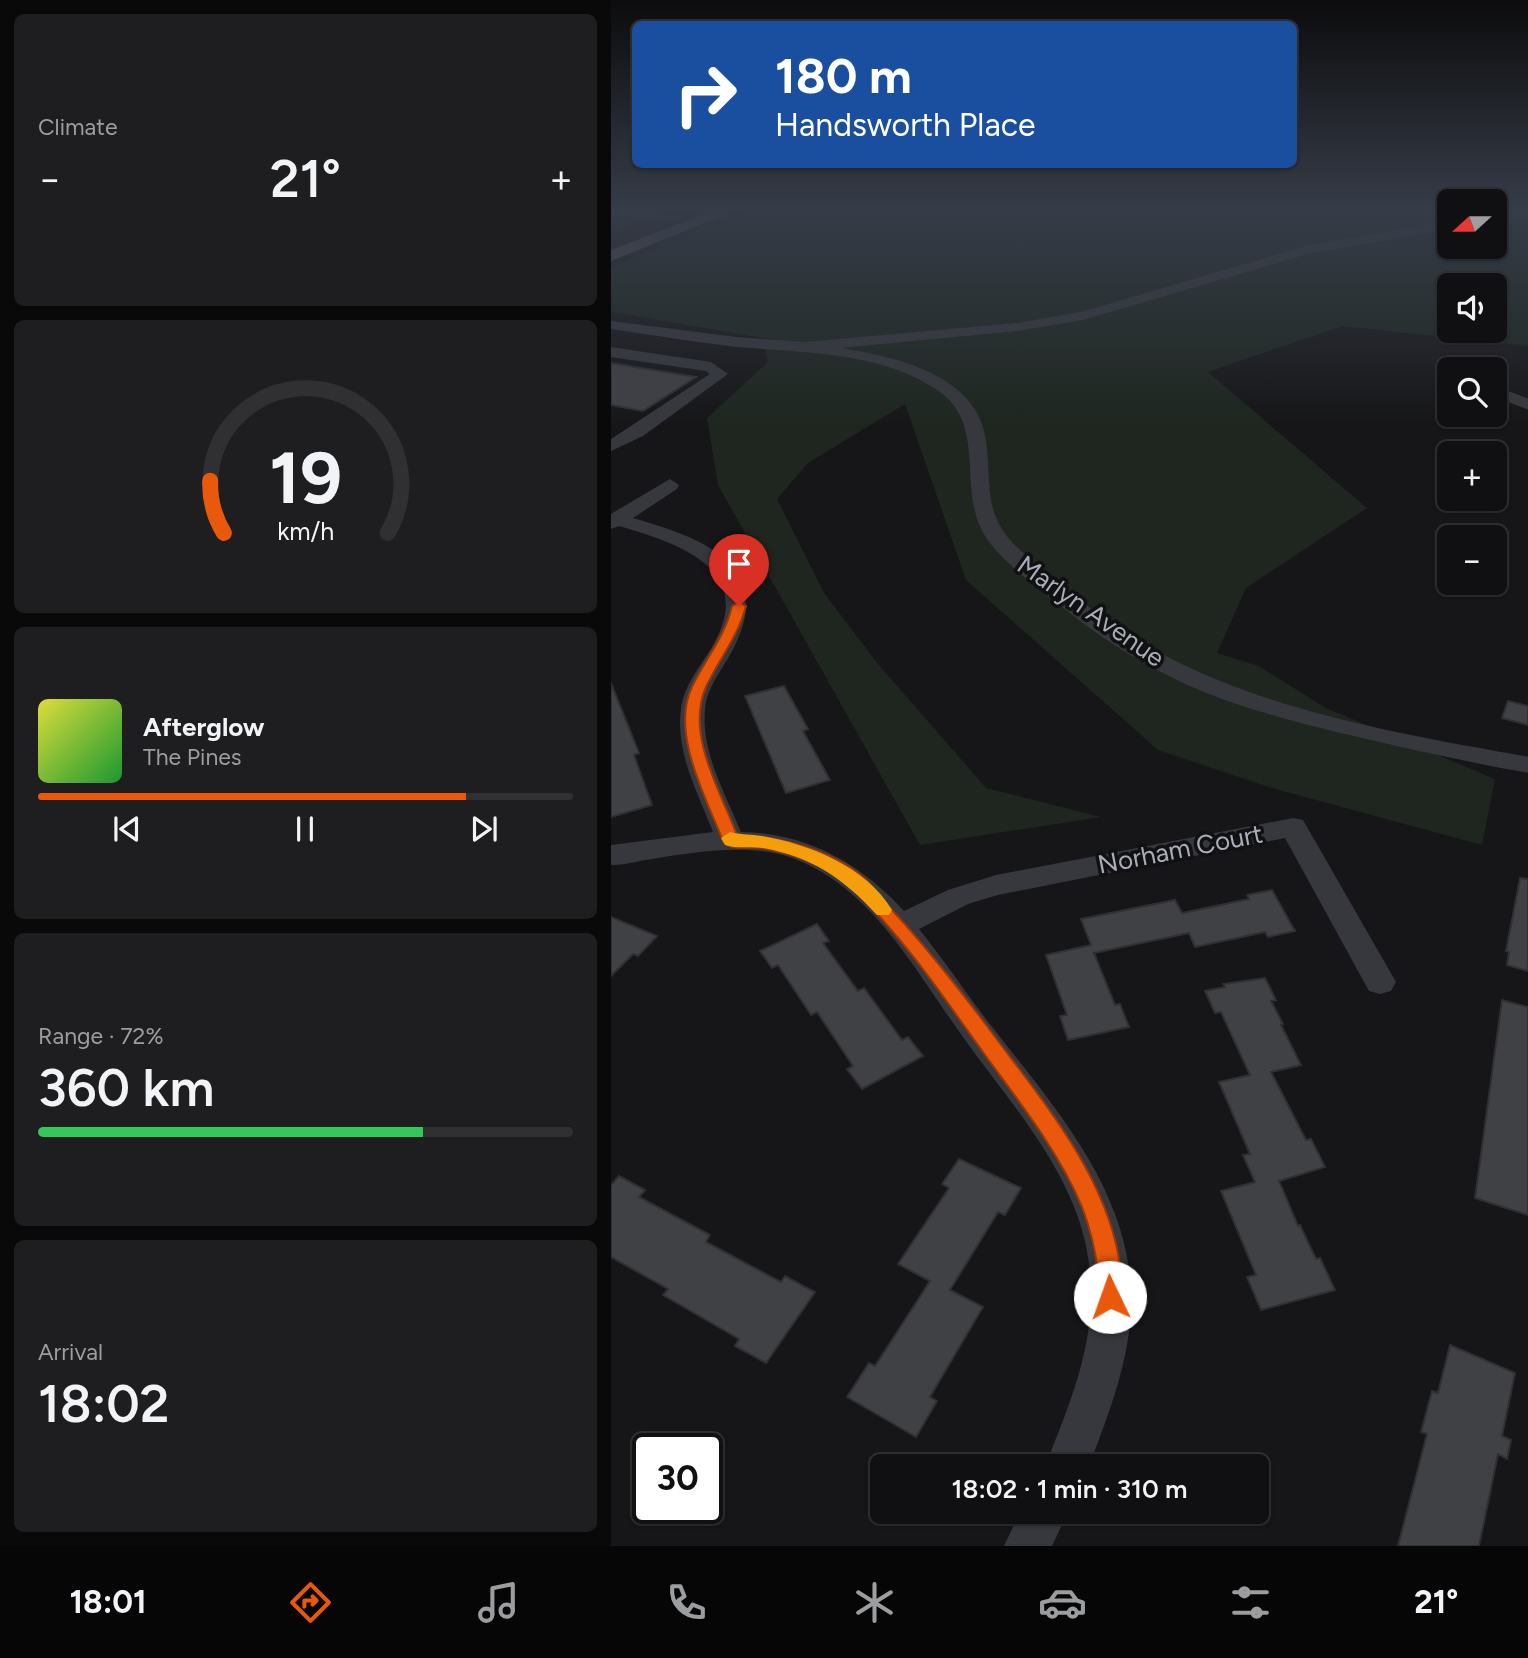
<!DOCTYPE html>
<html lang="en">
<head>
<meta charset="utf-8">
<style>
	body { margin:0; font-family:Figtree,sans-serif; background:#1e1e20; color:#f1f3f6; height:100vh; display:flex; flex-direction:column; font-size:26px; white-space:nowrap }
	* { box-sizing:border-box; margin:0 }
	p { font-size:23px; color:#9c9d9f }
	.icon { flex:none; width:38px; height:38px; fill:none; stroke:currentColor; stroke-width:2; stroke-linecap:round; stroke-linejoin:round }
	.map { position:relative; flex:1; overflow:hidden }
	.panel { display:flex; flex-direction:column; gap:14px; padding:14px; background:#09090a; width:611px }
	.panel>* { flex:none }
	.hud { position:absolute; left:21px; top:21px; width:665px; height:147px; border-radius:10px; box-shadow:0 2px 5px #0004,0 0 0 2px #303032; background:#1a4fa0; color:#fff; overflow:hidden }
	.needle { width:46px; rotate:249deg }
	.controls { position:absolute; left:826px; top:189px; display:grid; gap:14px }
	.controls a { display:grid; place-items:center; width:70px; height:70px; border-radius:10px; background:#101012; box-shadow:0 2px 5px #0004,0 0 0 2px #303032; font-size:35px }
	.speed { position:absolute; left:21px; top:1433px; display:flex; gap:14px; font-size:35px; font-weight:700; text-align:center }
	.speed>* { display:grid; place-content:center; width:91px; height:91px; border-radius:50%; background:#101012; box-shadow:0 2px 5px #0004,0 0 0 2px #303032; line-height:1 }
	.speed .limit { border:4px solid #111; border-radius:10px; background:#fff; color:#111 }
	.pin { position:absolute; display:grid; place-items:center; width:60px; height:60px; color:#fff; margin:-72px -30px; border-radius:50% 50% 50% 0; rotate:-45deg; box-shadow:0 0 7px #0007 }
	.pin .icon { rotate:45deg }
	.me { position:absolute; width:77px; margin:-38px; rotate:357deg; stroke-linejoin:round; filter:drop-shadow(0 0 5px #0008) }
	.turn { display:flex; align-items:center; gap:24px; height:147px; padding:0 28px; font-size:32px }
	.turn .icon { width:91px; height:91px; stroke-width:2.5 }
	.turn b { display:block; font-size:49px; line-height:60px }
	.big { font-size:52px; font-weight:600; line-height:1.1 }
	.panel .tile { flex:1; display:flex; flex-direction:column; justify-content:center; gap:10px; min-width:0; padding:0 24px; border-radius:10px; background:#1e1e20 }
	.panel .dial { align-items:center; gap:0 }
	.dial svg { height:182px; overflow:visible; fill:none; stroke:#303032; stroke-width:7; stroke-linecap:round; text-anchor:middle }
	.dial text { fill:#f1f3f6; stroke:none }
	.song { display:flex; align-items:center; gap:21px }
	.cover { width:84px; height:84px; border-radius:10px; background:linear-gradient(135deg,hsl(60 70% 55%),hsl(130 70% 35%)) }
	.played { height:7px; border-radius:4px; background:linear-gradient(90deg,#ea580c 80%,#303032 80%) }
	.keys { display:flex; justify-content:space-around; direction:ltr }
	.heat { display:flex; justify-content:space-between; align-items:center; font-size:38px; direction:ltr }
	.charge { height:10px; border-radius:5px; background:linear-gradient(90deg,#34c759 72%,#303032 0) }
	.trip { position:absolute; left:259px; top:1454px; width:399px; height:70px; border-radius:10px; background:#101012; box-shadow:0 2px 5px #0004,0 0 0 2px #303032; font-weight:600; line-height:70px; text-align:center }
	.tab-bar { display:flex; height:112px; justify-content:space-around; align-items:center; background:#060607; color:#9c9d9f }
	.tab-bar .icon { width:49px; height:49px }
	.tab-bar .current { color:#ea580c }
	.tab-bar b { font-size:32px; color:#f1f3f6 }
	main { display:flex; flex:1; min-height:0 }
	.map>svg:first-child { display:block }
</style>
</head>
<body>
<main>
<section class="panel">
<div class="tile"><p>Climate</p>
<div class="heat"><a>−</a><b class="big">21°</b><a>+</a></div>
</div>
<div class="tile dial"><svg viewBox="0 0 100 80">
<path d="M14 69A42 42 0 1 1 86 69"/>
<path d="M14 69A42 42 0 0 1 8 46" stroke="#ea580c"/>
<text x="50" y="56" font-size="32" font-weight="700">19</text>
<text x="50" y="72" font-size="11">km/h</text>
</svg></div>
<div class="tile">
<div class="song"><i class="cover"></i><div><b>Afterglow</b><p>The Pines</p></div></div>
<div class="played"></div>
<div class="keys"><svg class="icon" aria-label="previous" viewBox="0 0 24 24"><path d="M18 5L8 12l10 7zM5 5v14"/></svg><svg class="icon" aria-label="pause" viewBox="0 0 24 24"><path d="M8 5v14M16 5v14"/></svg><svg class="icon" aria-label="next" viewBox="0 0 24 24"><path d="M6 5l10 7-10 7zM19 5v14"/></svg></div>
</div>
<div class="tile"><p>Range · 72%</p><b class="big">360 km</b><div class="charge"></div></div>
<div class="tile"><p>Arrival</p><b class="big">18:02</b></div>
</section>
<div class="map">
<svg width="918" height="1546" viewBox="0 0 918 1546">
	<rect width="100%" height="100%" fill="#161618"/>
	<!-- built -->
	<path fill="#222225" d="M0,210h61l2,1 -63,21z"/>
	<!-- green -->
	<path fill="#1e261f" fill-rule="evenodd" d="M146,210h692v37h46v-37h33v136l-186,-20 -134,46 159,136 -121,80 -29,65 42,13 67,42 169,71 -13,66 -210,-57 -114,-38 -192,-170 -61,-176 -97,59 -31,36 47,94 54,71 108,124 115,29 -181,28 -202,-360 -11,-67 61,-56 -5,-24 -152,-26v-45zM838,285h46v46h-46z"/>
	<!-- building -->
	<path fill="#404145" stroke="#303034" stroke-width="2" d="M0,363l42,7 43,7 -53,34 -32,-6z
		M0,683l28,70 -5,2 18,50 -41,12z
		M173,686l24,43 -5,2 27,49 -44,13 -41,-97z
		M897,701l20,5v19l-26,-7z
		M909,878l8,1v92l-21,-6 2,-13 -3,-1z
		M661,890l23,41 -27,6 -3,-5 -70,15 -6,-14 -95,20 21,52 5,-1 9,23 -61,13 -8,-24 7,-1 -21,-60 45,-10 -10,-26 94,-19 7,13 67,-14 -2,-4z
		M0,917l46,19 -19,20 -5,-2 -22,22z
		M206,924l12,17 -6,2 35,48 6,-3 38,52 6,-3 15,19 -61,33 -15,-20 6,-3 -36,-54 -6,3 -33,-50 -6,3 -12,-17z
		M654,978l11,22 -5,1 12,23 -2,1 20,40 -30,7 35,68 5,-1 14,28 -46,14 19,45 2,-1 16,34 4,-1 15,32 -74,20 -14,-33 9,-2 -35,-84 34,-9 -12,-27 7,-1 -31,-72 31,-7 -29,-63 -6,1 -10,-22 20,-4 -2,-3z
		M891,1000l26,7v208l-53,-17z
		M348,1159l62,29 -16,27 -7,-3 -48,78 33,17 -53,90 7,4 -21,36 -69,-40 22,-34 6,3 55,-85 -32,-17 51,-76 -7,-4z
		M8,1176l26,14 -6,7 71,38 -4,7 75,40 4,-6 30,16 -49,71 -31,-17 4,-7 -76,-44 5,-6 -57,-32v-72z
		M839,1345l65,28 -13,63 9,4 -4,19 -9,-5 -19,92h-81l29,-112 -6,-2 11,-41 6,2z"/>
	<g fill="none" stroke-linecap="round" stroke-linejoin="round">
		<!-- minor -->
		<path fill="#37383d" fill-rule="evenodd" d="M918,214v8l-34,2v-8z
			M838,221v8l-141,25 -225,66 -66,11 -176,17c54,9 137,26 145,93 6,43 -4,74 32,107 55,51 119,98 188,127 99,43 216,63 323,82v16c-68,-12 -134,-27 -201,-43 -55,-14 -111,-29 -161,-55 -40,-20 -77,-45 -111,-73 -23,-18 -48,-36 -66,-59 -37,-47 0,-114 -50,-151 -57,-41 -137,-39 -203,-45 -42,-5 -84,-12 -126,-18v-8l125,16 69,5 212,-19 64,-11 225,-66z
			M0,347l100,15 17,12 -85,62 -32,15v-12l99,-65 -4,-3 -95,-14z
			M884,386l34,13v11l-34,-13z
			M59,479l9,6 -2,4 -44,29c62,18 140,43 104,123 -10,24 -29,41 -32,68 -4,43 20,84 36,123 66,1 119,31 163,79l44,-21 48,-15 297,-57 10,2 93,162 -5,9 -11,3 -11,-3 -84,-153 -287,57 -30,9 -49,25c24,30 45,61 67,90 63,82 144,168 145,278 1,59 -22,116 -42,169h-44c25,-62 52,-126 45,-194 -8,-92 -76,-163 -127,-235 -47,-65 -89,-147 -168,-178 -41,-16 -95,-8 -137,-1 -16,2 -31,7 -47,7v-20l102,-13c-15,-39 -38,-80 -32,-123 3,-24 19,-42 31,-62 46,-78 -32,-103 -93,-121l-8,3v-15z
			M409,1512h48l-16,34h-48z"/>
		<!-- major -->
		<path fill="#53555c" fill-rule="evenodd" d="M104,210h21l-125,51v-11z"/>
	</g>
	<!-- sky -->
	<linearGradient id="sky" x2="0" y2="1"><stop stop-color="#0c0c0d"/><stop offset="0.49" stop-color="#363c48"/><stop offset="1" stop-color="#363c48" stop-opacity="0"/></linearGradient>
	<rect width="918" height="427" fill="url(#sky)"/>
	<!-- route -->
	<path fill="#ea580c" stroke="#983908" stroke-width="2" d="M128,602l7,4c-8,31 -27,53 -40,81 -21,47 15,105 31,148 43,1 95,15 128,44 10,10 19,22 28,32 34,37 64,75 94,115 52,71 116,143 132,232 3,16 6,32 -1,47l-8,4 -9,-4c-4,-11 -2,-20 -3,-31 -2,-22 -8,-46 -16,-67 -23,-55 -62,-104 -97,-152 -41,-57 -81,-117 -132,-166 -22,-22 -61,-36 -91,-41 -12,-2 -32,4 -39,-7 -17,-43 -53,-109 -31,-154 13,-28 33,-50 40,-81z"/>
	<!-- slow -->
	<path fill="#f59e0b" d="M119,832c11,3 20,2 32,4 47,8 105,31 130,74l-3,5h-12c-34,-37 -65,-58 -114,-67 -13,-2 -26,1 -38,-3l-4,-7z"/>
	<g text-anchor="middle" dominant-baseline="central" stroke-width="7" stroke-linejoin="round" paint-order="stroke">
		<!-- street labels -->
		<g font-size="26" fill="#a8adb8" stroke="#111113">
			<text transform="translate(480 611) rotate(35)">Marlyn Avenue</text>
			<text transform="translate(569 849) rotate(-11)">Norham Court</text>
		</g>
	</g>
</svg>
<div class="controls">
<a><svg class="needle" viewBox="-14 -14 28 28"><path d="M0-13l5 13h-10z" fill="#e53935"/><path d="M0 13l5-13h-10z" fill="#9c9d9f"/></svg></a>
<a><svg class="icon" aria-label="sound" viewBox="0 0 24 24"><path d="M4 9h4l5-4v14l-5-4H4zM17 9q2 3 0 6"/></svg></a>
<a><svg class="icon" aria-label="search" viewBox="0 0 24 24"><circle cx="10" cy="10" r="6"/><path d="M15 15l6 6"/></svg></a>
<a>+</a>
<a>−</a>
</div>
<div class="speed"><div class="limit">30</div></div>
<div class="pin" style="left:128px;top:606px;background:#d93025"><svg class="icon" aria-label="arrive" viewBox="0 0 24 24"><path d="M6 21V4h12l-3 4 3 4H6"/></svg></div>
<svg class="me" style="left:499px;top:1297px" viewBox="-20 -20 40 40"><circle r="19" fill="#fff"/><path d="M0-13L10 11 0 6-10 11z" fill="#ea580c"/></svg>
<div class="trip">18:02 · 1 min · 310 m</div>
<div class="hud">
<div class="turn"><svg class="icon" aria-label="right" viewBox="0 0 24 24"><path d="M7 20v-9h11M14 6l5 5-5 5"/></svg><div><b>180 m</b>Handsworth Place</div></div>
</div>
</div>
</main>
<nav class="tab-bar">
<b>18:01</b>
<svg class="icon current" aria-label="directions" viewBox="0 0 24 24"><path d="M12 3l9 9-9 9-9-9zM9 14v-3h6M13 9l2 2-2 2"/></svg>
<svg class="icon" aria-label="music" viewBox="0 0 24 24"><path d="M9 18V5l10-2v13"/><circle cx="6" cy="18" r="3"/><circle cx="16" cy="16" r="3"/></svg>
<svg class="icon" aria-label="phone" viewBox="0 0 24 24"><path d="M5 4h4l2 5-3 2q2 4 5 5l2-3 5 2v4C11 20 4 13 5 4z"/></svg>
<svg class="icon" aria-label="climate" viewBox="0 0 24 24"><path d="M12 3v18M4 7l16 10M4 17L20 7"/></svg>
<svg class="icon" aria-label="car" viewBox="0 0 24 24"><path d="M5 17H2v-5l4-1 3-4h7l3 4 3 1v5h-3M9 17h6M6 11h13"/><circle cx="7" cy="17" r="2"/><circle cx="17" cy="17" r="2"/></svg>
<svg class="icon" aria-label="filters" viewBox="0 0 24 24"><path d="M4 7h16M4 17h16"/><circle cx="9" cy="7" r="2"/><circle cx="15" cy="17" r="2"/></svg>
<b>21°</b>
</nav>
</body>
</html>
